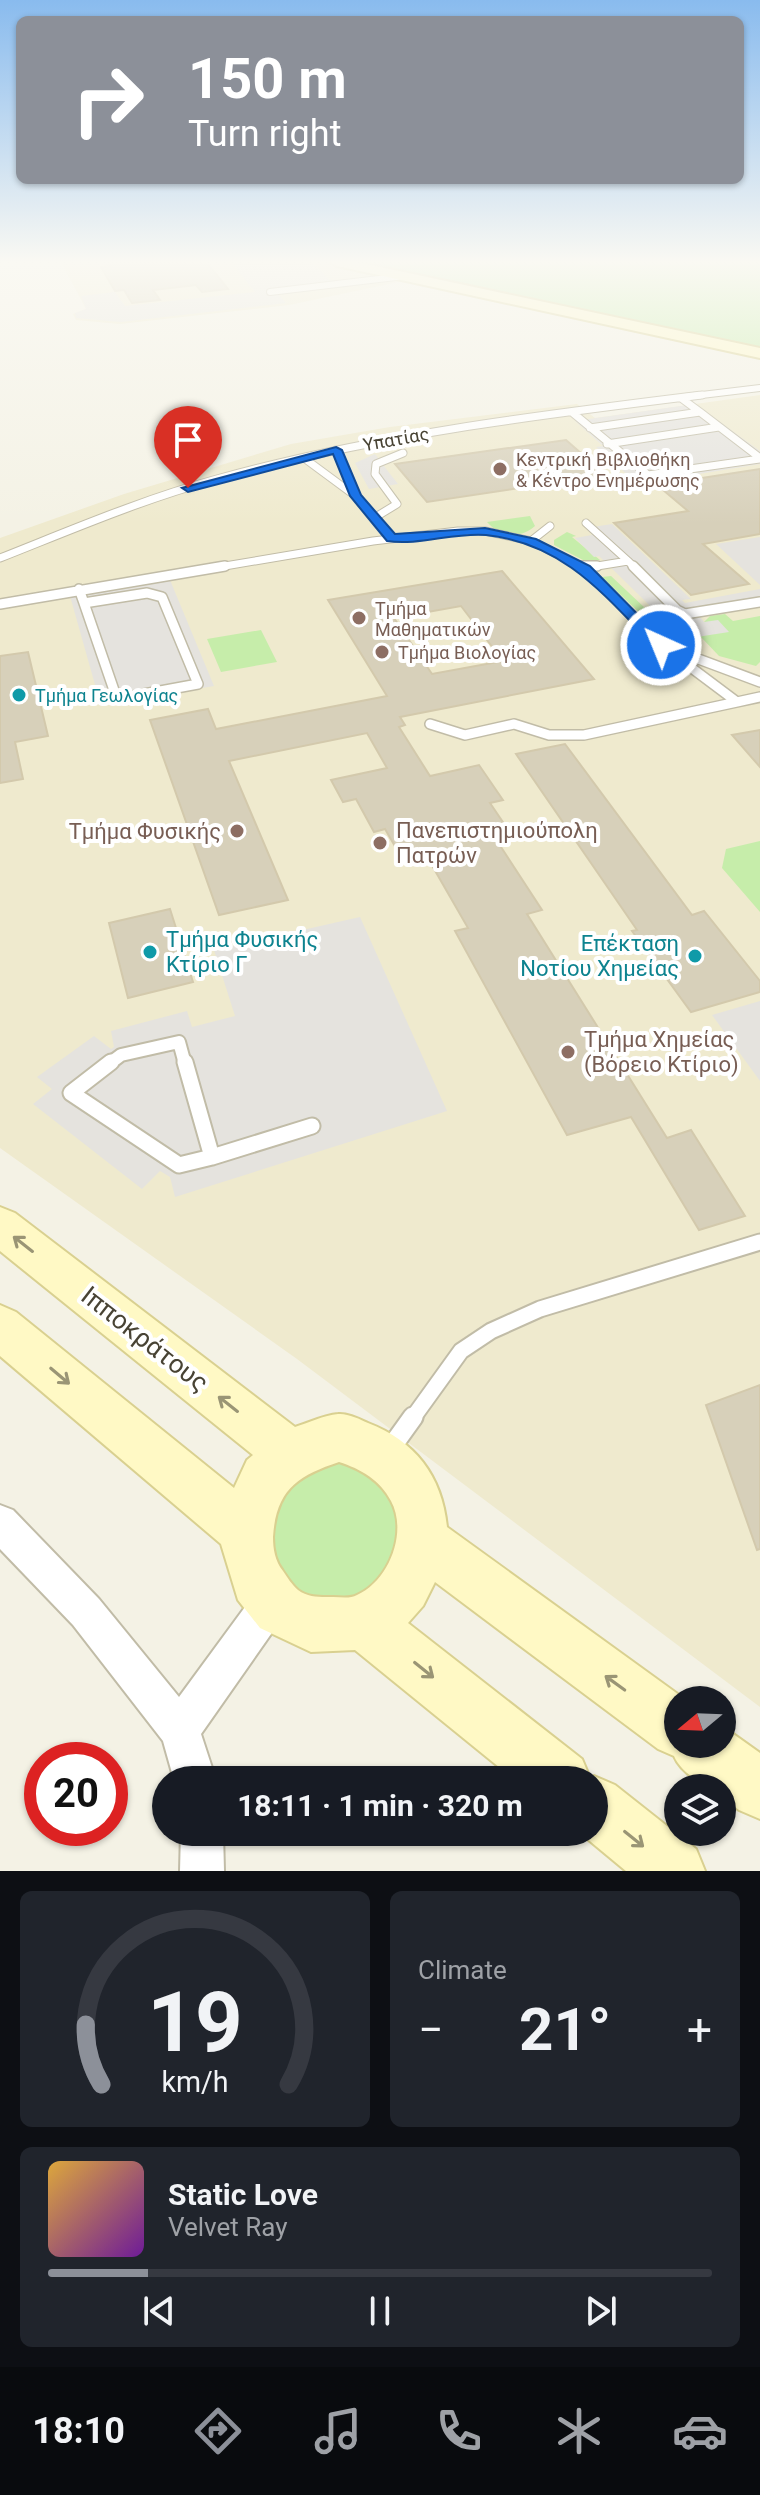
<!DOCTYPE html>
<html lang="en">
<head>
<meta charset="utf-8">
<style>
	body { margin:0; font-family:Roboto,sans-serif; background:#20242c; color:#f1f3f6; height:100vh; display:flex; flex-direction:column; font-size:30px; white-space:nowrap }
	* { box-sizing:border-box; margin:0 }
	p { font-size:26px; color:#9ea1a6 }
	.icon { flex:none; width:44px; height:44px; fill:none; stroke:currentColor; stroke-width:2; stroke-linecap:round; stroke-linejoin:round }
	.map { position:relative; height:1871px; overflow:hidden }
	.details { display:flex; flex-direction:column; gap:20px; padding:20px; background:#0d0f14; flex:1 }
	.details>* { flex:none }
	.banner { position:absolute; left:16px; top:16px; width:728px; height:168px; border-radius:12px; box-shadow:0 2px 6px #0004; background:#8c9099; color:#fff; overflow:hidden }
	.needle { width:52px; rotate:251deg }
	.tools { position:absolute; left:664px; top:1686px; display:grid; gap:16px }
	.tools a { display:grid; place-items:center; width:72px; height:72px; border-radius:50%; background:#171b24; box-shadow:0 2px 6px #0004; font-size:40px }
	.speed { position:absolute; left:24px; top:1742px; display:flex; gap:16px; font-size:40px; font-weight:700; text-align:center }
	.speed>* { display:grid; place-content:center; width:104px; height:104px; border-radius:50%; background:#171b24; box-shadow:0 2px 6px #0004; line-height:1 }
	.speed .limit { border:12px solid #d22; background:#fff; color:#111 }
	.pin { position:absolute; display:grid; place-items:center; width:68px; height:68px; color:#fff; margin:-82px -34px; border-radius:50% 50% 50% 0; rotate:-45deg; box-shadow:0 0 8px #0007 }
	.pin .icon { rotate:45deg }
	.me { position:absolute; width:88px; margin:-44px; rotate:316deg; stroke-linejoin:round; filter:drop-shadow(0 0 6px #0008) }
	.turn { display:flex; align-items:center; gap:28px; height:168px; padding:0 40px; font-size:36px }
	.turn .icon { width:104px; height:104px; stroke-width:2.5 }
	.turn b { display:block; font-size:56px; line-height:68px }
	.big { font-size:60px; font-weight:700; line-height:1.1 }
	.details .widget { flex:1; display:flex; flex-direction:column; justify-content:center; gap:12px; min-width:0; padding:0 28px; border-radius:12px; background:#20242c }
	.details .dial { align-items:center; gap:0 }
	.dial svg { height:208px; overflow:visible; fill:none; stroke:#363941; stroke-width:7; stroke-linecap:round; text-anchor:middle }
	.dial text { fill:#f1f3f6; stroke:none }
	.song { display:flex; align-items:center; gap:24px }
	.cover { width:96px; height:96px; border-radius:12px; background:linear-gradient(135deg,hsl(40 70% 55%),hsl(280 70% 35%)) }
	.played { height:8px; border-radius:4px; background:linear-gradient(90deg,#8c9099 15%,#363941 15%) }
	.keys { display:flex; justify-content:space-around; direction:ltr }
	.heat { display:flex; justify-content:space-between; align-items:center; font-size:44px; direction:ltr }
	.details .tiles { flex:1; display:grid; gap:20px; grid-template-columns:1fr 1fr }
	.widget:last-child { grid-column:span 2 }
	.trip { position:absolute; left:152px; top:1766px; width:456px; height:80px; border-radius:40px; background:#171b24; box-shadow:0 2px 6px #0004; font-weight:700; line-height:80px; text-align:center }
	.tabs { display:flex; height:128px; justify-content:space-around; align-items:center; background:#090b0e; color:#9ea1a6 }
	.tabs .icon { width:56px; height:56px }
	.tabs .selected { color:#8c9099 }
	.tabs b { font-size:36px; color:#f1f3f6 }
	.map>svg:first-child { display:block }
</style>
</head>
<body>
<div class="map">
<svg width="760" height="1871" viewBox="0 0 760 1871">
	<rect width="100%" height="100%" fill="#f4f2e5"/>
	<!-- education -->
	<path fill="#efeace" d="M61,262h261l86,18 -119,25 -169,19 -44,-4 -3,-6 13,-5z
		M760,395v1312l-463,-348 -297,-211v-610l124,-44 167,-50 99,-17 187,-23 18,14z"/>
	<!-- green -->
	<path fill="#c6edaa" d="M348,262h412v88z
		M530,516l5,10c-14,13 -35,11 -48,-4z
		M567,532l9,4 -4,1 28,23 -15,1 -31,-16v-5z
		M611,576l68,64 -9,2 -68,-65z
		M725,614l8,7 27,-5v46l-4,4 -37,-10 -19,-20 28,-5 -24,-9 6,-6z
		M261,630l16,32 -56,10 -14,-33z
		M760,841v71l-38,-44 4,-19z
		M316,1461c11,1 28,-2 38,1 4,2 10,8 14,11 62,47 12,150 -61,122 -13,-6 -30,-19 -34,-33 -5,-14 0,-46 0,-62z"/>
	<!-- parking -->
	<path fill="#e5e3de" d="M231,262h81l22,22 -59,7 11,12 -165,19 -45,-4 -1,-5 11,-4 -5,-13 34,-4 10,14 130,-14z
		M695,404l65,47v13l-122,20 -42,-37 7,-1 -28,-25z
		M375,454l12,16 11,14 -29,5 -14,-26z
		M612,524l79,75 -9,1 3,3 75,-14v16l-60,12 4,5 14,-2 11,12 -45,7 -85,-83 -5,1 -19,-19 17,-3 -6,-7z
		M760,537v48l-44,-41z
		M170,580l44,106 -113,20 -31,-110z
		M360,917l87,194 -272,86 -5,-20 -10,-6 -18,18 -109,-85 19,-15 -15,-12 57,-41 17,13 3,-2 -3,-16 76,-20 5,16 43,-11 -21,-66z
		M760,1001v80l-48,-66z"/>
	<!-- building -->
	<path fill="#d7d0ba" stroke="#d3c9ac" stroke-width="2" fill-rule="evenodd" d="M108,262l100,2 20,25 -26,3 -6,-7 -43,5 7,10 -28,3 -8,-13 -9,1 -14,-24 10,-1z
		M566,440l40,35 -179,27 -32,-38z
		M760,469v65l-57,10 46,40 -58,11 -77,-72 74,-12 -31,-26z
		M502,571l92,108 -194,38 5,8 -6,2 31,49 49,-11 24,35 -13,3 25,37 -16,4 43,66 -15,4 140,224 24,-8 54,86 -46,14 -68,-113 -64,18 -112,-204 13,-3 -42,-73 -23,5 -18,-31 -11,3 -18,-33 -13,3 -12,-22 56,-12 -20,-35 -138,28 59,139 -69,15 -69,-195 58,-11 8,20 171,-33 -59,-96zM461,606l42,55 -71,13 -38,-56z
		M28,652l20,84 -33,6 8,37 -23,4v-127z
		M760,730v37l-28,-32z
		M565,744l127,171 12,-4 56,70v11l-69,20 -59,-81 5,-1 -121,-176z
		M170,909l23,73 -65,16 -19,-75z
		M760,1385v164l-3,1 -51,-145z"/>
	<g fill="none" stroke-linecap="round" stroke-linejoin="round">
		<!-- lane-far5 casing -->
		<g stroke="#c1bca7" stroke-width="8">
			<path id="lane-far5" d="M270,292l134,-16
				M685,397l75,-9"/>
		</g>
		<!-- lane-far4 casing -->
		<g stroke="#c1bca7" stroke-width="9">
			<path id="lane-far4" d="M700,412l60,46
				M573,413l75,62 112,-16
				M590,428l110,-16 -19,-14
				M607,444l112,-17
				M336,450l20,46 36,42
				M304,458l46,34
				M374,518l23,-14 -22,-30 1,-10 27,-11
				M586,523l42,38
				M531,541l19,-15
				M0,558c71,-28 143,-59 217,-79 158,-44 322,-64 485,-84
				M213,568l160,-27 85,-10h27l46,10 54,27 43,-7 7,7"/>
		</g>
		<!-- lane-far3 casing -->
		<g stroke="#c1bca7" stroke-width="12">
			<path id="lane-far3" d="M581,566h16
				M633,566l44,44 8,4 75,-12
				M585,568l76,77 76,57 23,-5
				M79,589l5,14
				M147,593l15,4 36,87 -81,15 -33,-96z
				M0,604l225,-38
				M677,651l83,31
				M430,724l35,11 49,-11 35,11h35l153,-33"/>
		</g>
		<!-- lane-far2 casing -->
		<g stroke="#c1bca7" stroke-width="16">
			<path id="lane-far2" d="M109,1064l12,-9 58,-13 6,22"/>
		</g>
		<!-- lane-far1 casing -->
		<g stroke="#c1bca7" stroke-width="19">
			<path id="lane-far1" d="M111,1062l-40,31 108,72 33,-8
				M185,1062l27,95
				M212,1157l100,-31
				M412,1419l49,-68 30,-20 49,-22 220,-67"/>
		</g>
		<!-- lane casing -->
		<g stroke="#c1bca7" stroke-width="23">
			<path id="lane" d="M390,1449l23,-32"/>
		</g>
		<!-- street casing -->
		<g stroke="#c1bca7" stroke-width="4">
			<path id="street" d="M0,1505l13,5 86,89 80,98 80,-109 13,-6 13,6 6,13 -6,13 -84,120 15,46h-42l-11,-39 -90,-116 -73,-76z
				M181,1832h42l1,39h-44z"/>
		</g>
		<!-- secondary casing -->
		<g stroke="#d9d090" stroke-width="4">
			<path id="secondary" d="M330,262h27l403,86v10l-423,-92z
				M0,1207l15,6 280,214c13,-4 29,-12 43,-13 9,-1 22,5 30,9 47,18 74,53 79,104l239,173h-8v44h44v-18l38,27v66l-21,-9 -17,-13v-9c-17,0 -41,-15 -48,-32l-16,-7 -223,-167 -12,24 -15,17 174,136 8,19 4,-2 21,9 81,64 9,22h-79l-47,-39h15v-52h-79l-160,-130 -44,2 -51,-24 -22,-28 -17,-56 -221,-188v-51l16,7 218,176 13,-28 6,-5 -253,-204zM339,1462c22,7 41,18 52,39 17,31 -2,80 -34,94 -7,4 -16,2 -24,2 -12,0 -24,1 -35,-7 -6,-5 -11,-13 -15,-19 -8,-10 -10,-22 -10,-34 3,-47 24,-61 66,-75z"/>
		</g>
		<!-- lane-far5 -->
		<use href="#lane-far5" stroke="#fff" stroke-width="6"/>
		<!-- lane-far4 -->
		<use href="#lane-far4" stroke="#fff" stroke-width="7"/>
		<!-- lane-far3 -->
		<use href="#lane-far3" stroke="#fff" stroke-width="9"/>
		<!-- lane-far2 -->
		<use href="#lane-far2" stroke="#fff" stroke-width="12"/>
		<!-- lane-far1 -->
		<use href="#lane-far1" stroke="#fff" stroke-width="15"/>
		<!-- lane -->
		<use href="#lane" stroke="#fff" stroke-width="19"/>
		<!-- street -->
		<use href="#street" fill="#fff" fill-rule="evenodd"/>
		<!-- secondary -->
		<use href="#secondary" fill="#fff9c5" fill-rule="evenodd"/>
	</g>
	<!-- one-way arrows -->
	<defs><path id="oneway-shaft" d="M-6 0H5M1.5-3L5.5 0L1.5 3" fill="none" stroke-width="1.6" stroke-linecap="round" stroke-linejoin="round" transform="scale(2)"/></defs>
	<g stroke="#9a9575">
		<use href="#oneway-shaft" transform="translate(23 1244) rotate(-142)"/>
		<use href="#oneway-shaft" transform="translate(60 1376) rotate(40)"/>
		<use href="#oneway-shaft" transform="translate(228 1404) rotate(-142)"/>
		<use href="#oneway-shaft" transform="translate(424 1670) rotate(39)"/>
		<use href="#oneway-shaft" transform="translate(615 1683) rotate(-144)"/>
		<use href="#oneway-shaft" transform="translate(634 1839) rotate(39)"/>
	</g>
	<!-- sky -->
	<linearGradient id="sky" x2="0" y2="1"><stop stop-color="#89bbee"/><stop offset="0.5" stop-color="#faf9f3"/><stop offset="1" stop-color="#faf9f3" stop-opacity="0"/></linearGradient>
	<rect width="760" height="524" fill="url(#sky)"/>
	<!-- route -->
	<path fill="#1a73e8" stroke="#114b97" stroke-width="2" d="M336,447l6,3 19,45 34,39 90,-6 51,11 54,27 78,79 -12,3c-51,-52 -92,-105 -170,-113 -32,-3 -67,11 -99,6l-37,-45 -17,-42 -145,38 -6,-4z"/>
	<!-- markers -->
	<g fill="#8d6e63" stroke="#fff" stroke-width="3">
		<circle cx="500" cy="469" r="8"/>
		<circle cx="359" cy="618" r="8"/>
		<circle cx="382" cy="652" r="8"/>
		<circle cx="237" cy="831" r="8"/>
		<circle cx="380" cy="843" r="8"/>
		<circle cx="568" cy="1052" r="8"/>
	</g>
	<g fill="#0f9aa8" stroke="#fff" stroke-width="3">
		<circle cx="19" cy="695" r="8"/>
		<circle cx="150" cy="952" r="8"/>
		<circle cx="695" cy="956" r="8"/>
	</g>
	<g text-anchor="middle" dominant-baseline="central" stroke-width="8" stroke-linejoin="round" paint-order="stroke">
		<!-- far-street labels -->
		<g font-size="18" fill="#484334" stroke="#fff">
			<text transform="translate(396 439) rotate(-10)">Υπατίας</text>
		</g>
		<!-- far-education labels -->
		<g font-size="18" fill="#785e54" stroke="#fff" text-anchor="start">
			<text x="516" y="459">Κεντρική Βιβλιοθήκη<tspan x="516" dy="21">&amp; Κέντρο Ενημέρωσης</tspan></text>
			<text x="375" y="608">Τμήμα<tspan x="375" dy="21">Μαθηματικών</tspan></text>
			<text x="398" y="652">Τμήμα Βιολογίας</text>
		</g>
		<!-- far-culture labels -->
		<g font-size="18" fill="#0d838f" stroke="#fff" text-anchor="start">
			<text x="35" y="695">Τμήμα Γεωλογίας</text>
		</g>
		<!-- education labels -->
		<g font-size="22" fill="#785e54" stroke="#fff" text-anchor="start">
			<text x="396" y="830">Πανεπιστημιούπολη<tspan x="396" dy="25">Πατρών</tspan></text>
			<text x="221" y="831" text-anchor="end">Τμήμα Φυσικής</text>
			<text x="584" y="1039">Τμήμα Xημείας<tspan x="584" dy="25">(Βόρειο Κτίριο)</tspan></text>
		</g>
		<!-- culture labels -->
		<g font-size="22" fill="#0d838f" stroke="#fff" text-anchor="start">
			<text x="166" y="939">Τμήμα Φυσικής<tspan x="166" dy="25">Κτίριο Γ</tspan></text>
			<text x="679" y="943" text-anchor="end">Επέκταση<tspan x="679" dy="25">Νοτίου Χημείας</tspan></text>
		</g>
		<!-- near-street labels -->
		<g font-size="26" fill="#484334" stroke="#fff">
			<text transform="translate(145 1339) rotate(38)">Ιπποκράτους</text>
		</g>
	</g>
</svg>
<div class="tools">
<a><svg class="needle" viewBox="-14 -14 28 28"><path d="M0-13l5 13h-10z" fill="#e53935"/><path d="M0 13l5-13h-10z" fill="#9ea1a6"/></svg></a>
<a><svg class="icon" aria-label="layers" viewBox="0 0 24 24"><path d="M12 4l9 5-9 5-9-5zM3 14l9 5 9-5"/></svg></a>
</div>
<div class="speed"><div class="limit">20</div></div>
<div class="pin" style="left:188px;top:488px;background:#d93025"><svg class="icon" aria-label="arrive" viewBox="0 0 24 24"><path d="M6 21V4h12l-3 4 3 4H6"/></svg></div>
<svg class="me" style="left:661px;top:645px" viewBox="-20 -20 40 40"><circle r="17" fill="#1a73e8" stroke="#fff" stroke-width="3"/><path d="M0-11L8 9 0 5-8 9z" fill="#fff"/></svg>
<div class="trip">18:11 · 1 min · 320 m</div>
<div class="banner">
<div class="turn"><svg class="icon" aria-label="right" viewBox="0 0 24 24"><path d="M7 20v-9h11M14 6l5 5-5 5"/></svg><div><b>150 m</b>Turn right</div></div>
</div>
</div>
<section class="details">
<div class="tiles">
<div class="widget dial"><svg viewBox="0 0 100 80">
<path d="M14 69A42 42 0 1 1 86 69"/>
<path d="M14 69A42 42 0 0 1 8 46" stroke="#8c9099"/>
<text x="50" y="56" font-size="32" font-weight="700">19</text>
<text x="50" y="72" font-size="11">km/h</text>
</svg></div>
<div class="widget"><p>Climate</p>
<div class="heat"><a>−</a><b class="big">21°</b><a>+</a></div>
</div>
<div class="widget">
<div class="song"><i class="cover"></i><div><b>Static Love</b><p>Velvet Ray</p></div></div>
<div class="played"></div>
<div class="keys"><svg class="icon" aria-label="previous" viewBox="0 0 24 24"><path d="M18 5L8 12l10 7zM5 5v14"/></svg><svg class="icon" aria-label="pause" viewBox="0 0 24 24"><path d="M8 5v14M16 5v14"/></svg><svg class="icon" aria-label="next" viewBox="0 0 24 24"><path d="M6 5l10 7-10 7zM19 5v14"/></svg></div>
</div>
</div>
</section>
<nav class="tabs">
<b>18:10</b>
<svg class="icon selected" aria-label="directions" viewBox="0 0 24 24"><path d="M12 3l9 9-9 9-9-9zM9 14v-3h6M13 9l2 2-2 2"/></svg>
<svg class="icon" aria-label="music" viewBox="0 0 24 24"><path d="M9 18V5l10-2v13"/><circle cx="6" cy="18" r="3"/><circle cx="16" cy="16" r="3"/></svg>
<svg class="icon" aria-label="phone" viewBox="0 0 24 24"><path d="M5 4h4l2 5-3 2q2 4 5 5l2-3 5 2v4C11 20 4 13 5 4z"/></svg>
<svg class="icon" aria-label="climate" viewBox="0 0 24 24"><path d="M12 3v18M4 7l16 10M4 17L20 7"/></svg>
<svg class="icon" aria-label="car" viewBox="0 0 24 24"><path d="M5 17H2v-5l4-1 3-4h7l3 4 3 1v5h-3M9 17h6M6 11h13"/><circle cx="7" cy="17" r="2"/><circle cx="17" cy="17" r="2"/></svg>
</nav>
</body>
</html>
